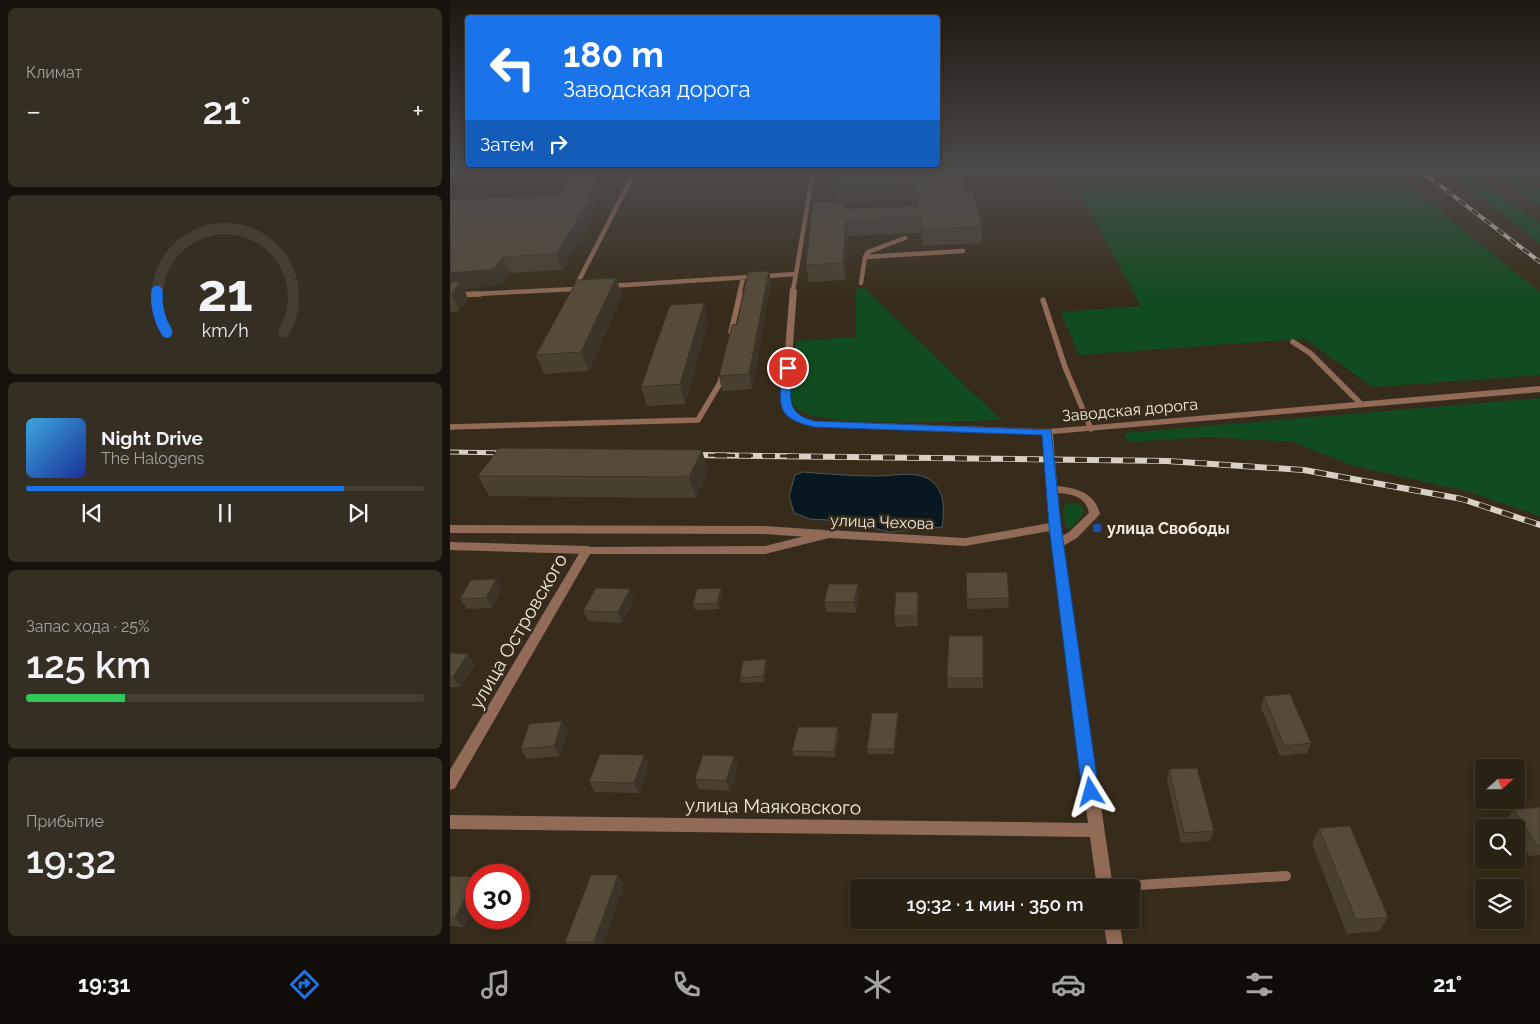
<!DOCTYPE html>
<html lang="ru">
<head>
<meta charset="utf-8">
<style>
	body { margin:0; font-family:Raleway,sans-serif; background:#352e22; color:#f1f3f6; height:100vh; display:flex; flex-direction:column; font-size:19px; white-space:nowrap }
	* { box-sizing:border-box; margin:0 }
	p { font-size:16px; color:#a5a3a0 }
	.icon { flex:none; width:28px; height:28px; fill:none; stroke:currentColor; stroke-width:2; stroke-linecap:round; stroke-linejoin:round }
	.map { position:relative; flex:1; overflow:hidden }
	.side { display:flex; flex-direction:column; gap:8px; padding:8px; background:#17120b; width:450px }
	.side>* { flex:none }
	.hud { position:absolute; left:15px; top:15px; width:475px; height:152px; border-radius:5px; box-shadow:0 2px 12px #0003,0 0 0 1px #453e34; background:#1a73e8; color:#fff; overflow:hidden }
	.needle { width:32px; rotate:69deg }
	.controls { position:absolute; left:1025px; top:759px; display:grid; gap:10px }
	.controls a { display:grid; place-items:center; width:50px; height:50px; border-radius:5px; background:#292114; box-shadow:0 2px 12px #0003,0 0 0 1px #453e34; font-size:25px }
	.speed { position:absolute; left:15px; top:864px; display:flex; gap:10px; font-size:25px; font-weight:700; text-align:center }
	.speed>* { display:grid; place-content:center; width:65px; height:65px; border-radius:50%; background:#292114; box-shadow:0 2px 12px #0003,0 0 0 1px #453e34; line-height:1 }
	.speed .limit { border:8px solid #d22; background:#fff; color:#111 }
	.pin { position:absolute; display:grid; place-items:center; width:42px; height:42px; color:#fff; margin:-21px; border:2px solid #fff; border-radius:50%; box-shadow:0 1px 5px #0007 }
	.me { position:absolute; width:55px; margin:-28px; rotate:352deg; stroke-linejoin:round; filter:drop-shadow(0 0 4px #0008) }
	.turn { display:flex; align-items:center; gap:18px; height:105px; padding:0 15px; font-size:22px }
	.turn .icon { width:65px; height:65px; stroke-width:2.5 }
	.turn b { display:block; font-size:35px; line-height:42px }
	.then { display:flex; align-items:center; height:48px; padding:0 15px; background:#0003; gap:10px; font-size:19px }
	.big { font-size:38px; font-weight:600; line-height:1.1 }
	.side .tile { flex:1; display:flex; flex-direction:column; justify-content:center; gap:8px; min-width:0; padding:0 18px; border-radius:8px; background:#352e22 }
	.side .dial { align-items:center; gap:0 }
	.dial svg { height:130px; overflow:visible; fill:none; stroke:#453e34; stroke-width:7; stroke-linecap:round; text-anchor:middle }
	.dial text { fill:#f1f3f6; stroke:none }
	.song { display:flex; align-items:center; gap:15px }
	.cover { width:60px; height:60px; border-radius:8px; background:linear-gradient(135deg,hsl(200 70% 55%),hsl(230 70% 35%)) }
	.played { height:5px; border-radius:2px; background:linear-gradient(90deg,#1a73e8 80%,#453e34 80%) }
	.keys { display:flex; justify-content:space-around; direction:ltr }
	.heat { display:flex; justify-content:space-between; align-items:center; font-size:28px; direction:ltr }
	.charge { height:8px; border-radius:4px; background:linear-gradient(90deg,#34c759 25%,#453e34 0) }
	.trip { position:absolute; left:400px; top:879px; width:290px; height:50px; border-radius:5px; background:#292114; box-shadow:0 2px 12px #0003,0 0 0 1px #453e34; font-weight:600; line-height:50px; text-align:center }
	.dock { display:flex; height:80px; justify-content:space-around; align-items:center; background:#100d08; color:#a5a3a0 }
	.dock .icon { width:35px; height:35px }
	.dock .active { color:#1a73e8 }
	.dock b { font-size:22px; color:#f1f3f6 }
	main { display:flex; flex:1; min-height:0 }
	.map>svg:first-child { display:block }
</style>
</head>
<body>
<main>
<section class="side">
<div class="tile"><p>Климат</p>
<div class="heat"><a>−</a><b class="big">21°</b><a>+</a></div>
</div>
<div class="tile dial"><svg viewBox="0 0 100 80">
<path d="M14 69A42 42 0 1 1 86 69"/>
<path d="M14 69A42 42 0 0 1 8 44" stroke="#1a73e8"/>
<text x="50" y="56" font-size="32" font-weight="700">21</text>
<text x="50" y="72" font-size="11">km/h</text>
</svg></div>
<div class="tile">
<div class="song"><i class="cover"></i><div><b>Night Drive</b><p>The Halogens</p></div></div>
<div class="played"></div>
<div class="keys"><svg class="icon" aria-label="previous" viewBox="0 0 24 24"><path d="M18 5L8 12l10 7zM5 5v14"/></svg><svg class="icon" aria-label="pause" viewBox="0 0 24 24"><path d="M8 5v14M16 5v14"/></svg><svg class="icon" aria-label="next" viewBox="0 0 24 24"><path d="M6 5l10 7-10 7zM19 5v14"/></svg></div>
</div>
<div class="tile"><p>Запас хода · 25%</p><b class="big">125 km</b><div class="charge"></div></div>
<div class="tile"><p>Прибытие</p><b class="big">19:32</b></div>
</section>
<div class="map">
<svg width="1090" height="944" viewBox="0 0 1090 944">
	<rect width="100%" height="100%" fill="#372c1b"/>
	<!-- green -->
	<path fill="#114b20" d="M615,171h325l150,121v83l-167,12 -72,-51v3l-222,16 -18,-43 80,-6 -62,-114 -3,1z
		M1001,171h16l73,52v21l-81,-63 3,-3z
		M1038,171h41l-8,4 19,13v18z
		M413,287l138,133c-34,1 -186,9 -205,-12 -11,-12 -2,-52 0,-67l60,-4v-47z
		M1090,398v118l-74,-25 -115,-26 -58,-23 -85,-5 -81,5 -2,-9z
		M619,502l13,4 2,6 -12,16 -4,1 -5,-13 1,-10z"/>
	<!-- water -->
	<path fill="#091820" stroke="#4f5759" d="M353,472c25,2 49,4 74,4 16,0 35,-5 50,2 18,9 18,32 15,49l-52,5 -45,-11 -35,-2 -16,-6 -5,-17 6,-21z"/>
	<g fill="none" stroke-linecap="round" stroke-linejoin="round">
		<!-- service-far3 -->
		<path stroke="#916b57" stroke-width="4.5" d="M188,171l15,2 43,-2
			M415,257l98,-6
			M411,283l4,-26 3,-5 37,-14
			M160,286l186,-12 17,-103
			M125,288l60,-117
			M343,290l3,-16
			M4,295l121,-6
			M289,295l4,-17"/>
		<!-- service-far2 -->
		<path stroke="#916b57" stroke-width="5.5" d="M0,295l30,-1
			M593,300l22,67 26,62
			M281,332l9,-38
			M843,342l17,11 51,51
			M0,427l248,-7 22,-37 2,-8"/>
		<!-- service-far1 -->
		<path stroke="#916b57" stroke-width="8" d="M0,529l314,1 60,4
			M0,546l137,4"/>
		<!-- service -->
		<path stroke="#916b57" stroke-width="10" d="M656,887l180,-11"/>
		<!-- minor -->
		<path fill="#916b57" fill-rule="evenodd" d="M340,288h3l4,2 -8,110c4,14 11,18 25,21l234,8 492,-43v6l-487,42 4,52c20,2 38,7 43,28l-23,24 -14,8 50,342h-16l-7,-51 -640,-8v-14l638,8 -38,-292 -85,15 -136,-8 -64,16h-175l-135,234 -5,2v-20l133,-223 182,-1 64,-16 136,8 85,-15 -7,-88 -229,-8c-18,-4 -29,-8 -33,-27zM608,493c15,1 28,4 31,20l-20,19 -7,4z
			M653,920h16l4,24h-16z"/>
		<!-- rail-far2 casing -->
		<g stroke="#d8d0c4" stroke-width="4">
			<path id="rail-far2" d="M971,171l119,91"/>
		</g>
		<!-- rail-far1 casing -->
		<g stroke="#d8d0c4" stroke-width="5">
			<path id="rail-far1" d="M0,452l60,1
				M240,455l101,1"/>
		</g>
		<!-- rail casing -->
		<g stroke="#d8d0c4" stroke-width="6">
			<path id="rail" d="M241,455l476,6 137,9 158,29 78,26"/>
		</g>
		<!-- rail-far2 -->
		<use href="#rail-far2" stroke="#372c1b" stroke-width="2.5" stroke-dasharray="8" stroke-linecap="butt"/>
		<!-- rail-far1 -->
		<use href="#rail-far1" stroke="#372c1b" stroke-width="3" stroke-dasharray="9" stroke-linecap="butt"/>
		<!-- rail -->
		<use href="#rail" stroke="#372c1b" stroke-width="4.5" stroke-dasharray="12" stroke-linecap="butt"/>
	</g>
	<!-- wall -->
	<path fill="#4a4031" fill-rule="evenodd" d="M8,171h42l-7,7 -31,1z
		M100,171h64l-19,31 3,7 -36,61 -53,3 -8,12 -37,4 4,10 -9,12 -9,1v-112l108,-5 17,-23 -24,1z
		M511,171l6,22 15,34v16l-59,3 -2,-13 -73,3 -3,44 -36,2 -3,-17 30,-64 -2,-14zM466,199l1,7 -72,3v-7z
		M319,271l2,13 -19,105 -30,2 -3,-15 18,-52z
		M166,278l6,18 -33,75 -45,3 -8,-19z
		M254,303l4,18 -23,83 -38,2 -6,-19z
		M258,470l-12,28 -207,-2 -11,-20z
		M271,588l2,6 -4,15 -24,1 -2,-6z
		M52,589l-10,19 -25,1 -7,-10z
		M180,589l4,11 -12,23 -34,-2 -5,-10z
		M468,592l1,10 -1,24 -22,1 -2,-11z
		M410,595l-4,18 -29,-1 -3,-10z
		M559,598l-1,10 -41,1v-10z
		M533,636v52h-35l-1,-10z
		M0,653l18,1 7,11 -15,22h-10z
		M316,659l1,5 -3,18 -23,1 -1,-5z
		M814,696l47,47 -4,10 -27,3 -19,-49z
		M448,713v6l-4,35h-26l-1,-5z
		M112,721l6,11 -8,24 -33,3 -6,-10z
		M389,733l-4,24 -41,-1 -2,-5z
		M284,756l4,11 -8,24 -31,-2 -4,-10z
		M199,765l-10,28 -44,-1 -6,-10z
		M719,769l45,62 -4,10 -29,2 -14,-63z
		M1090,807v48l-11,1 -13,-20v-8h-5l-5,-8 8,-10z
		M869,828l69,89 -9,14 -32,3 -35,-91z
		M0,876l14,51 -14,-1z
		M174,885l-21,59h-36l-2,-2z"/>
	<!-- shaded-wall -->
	<path fill="#3c3428" d="M40,171h10l-7,7z
		M151,171h13l-19,31 3,7 -36,61 -6,-16 30,-60z
		M394,201l4,35 -3,44 -2,-17z
		M53,257l6,16 -8,12 -37,4 4,10 -9,12 -9,-20v-18z
		M319,271l2,13 -19,105 -3,-15z
		M166,278l6,18 -33,75 -8,-19z
		M254,303l4,18 -23,83 -5,-20z
		M252,450l6,20 -12,28 -7,-21z
		M46,579l6,10 -10,19 -6,-10z
		M408,584l2,11 -4,18 -2,-11z
		M271,588l2,6 -4,15 -2,-6z
		M180,589l4,11 -12,23 -4,-11z
		M468,592l1,10 -1,24 -1,-10z
		M18,654l7,11 -15,22 -7,-10z
		M316,659l1,5 -3,18 -1,-6z
		M448,713v6l-4,35v-5z
		M112,721l6,11 -8,24 -6,-10z
		M388,727l1,6 -4,24 -1,-5z
		M194,755l5,10 -10,28 -5,-10z
		M284,756l4,11 -8,24 -4,-10z
		M168,875l6,10 -21,59h-8l-1,-2z
		M26,878v26l-12,23 -9,-9z"/>
	<!-- building -->
	<path fill="#564a39" stroke="#3c3428" d="M126,171h25l-15,23h7l-37,60 -53,3 -9,12 -44,4v-73l108,-5z
		M385,171h126l6,22h6l9,34 -60,3 -2,-13 -74,4 -3,42 -37,2 7,-63 31,-1v8l74,-3 -3,-23 -81,4z
		M319,271l-20,103 -30,2 13,-51 5,-1 11,-52z
		M166,278l-35,74 -45,3 41,-75z
		M0,282h11l-10,12h-1z
		M254,303l-24,81 -39,3 29,-82z
		M49,448l203,2 -13,27 -211,-1z
		M557,572l2,26 -42,1 -1,-26z
		M46,579l-10,19 -26,1 11,-19z
		M379,584h29l-4,18h-30z
		M146,588l34,1 -12,23 -35,-1z
		M271,588l-4,15 -24,1 4,-15z
		M446,592h22l-1,24h-23z
		M499,636h34v42h-36z
		M0,653l18,1 -15,23h-3z
		M316,659l-3,17 -23,2 3,-17z
		M840,694l21,49 -27,3 -20,-50z
		M422,713h26l-4,36h-27z
		M112,721l-8,25 -33,3 8,-25z
		M348,727h40l-4,25 -42,-1z
		M150,754l44,1 -10,28 -45,-1z
		M253,755l31,1 -8,25 -31,-2z
		M747,768l17,63 -30,2 -15,-64z
		M1090,807v39l-2,1 -24,-37z
		M900,826l38,91 -32,3 -37,-92z
		M141,875h27l-24,67h-29z
		M0,876l26,1 -21,41h-5z"/>
	<!-- sky -->
	<linearGradient id="sky" x2="0" y2="1"><stop stop-color="#1e180f"/><stop offset="0.56" stop-color="#4d4b4a"/><stop offset="1" stop-color="#4d4b4a" stop-opacity="0"/></linearGradient>
	<rect width="1090" height="303" fill="url(#sky)"/>
	<!-- route -->
	<path fill="#1a73e8" stroke="#114b97" d="M338,365l5,3c-2,26 -10,45 21,53l237,9 10,96 38,266 -3,6 -5,2 -6,-2 -3,-6 -33,-266 -7,-91 -228,-8c-41,-10 -34,-22 -31,-59z"/>
	<!-- markers -->
	<rect fill="#1a4fb4" stroke="#372c1b" stroke-width="2" x="642" y="523" width="10" height="10" rx="2.5"/>
	<g text-anchor="middle" dominant-baseline="central" stroke-width="5" stroke-linejoin="round" paint-order="stroke">
		<!-- street labels -->
		<g font-size="16" fill="#f1eadf" stroke="#372c1b">
			<text transform="translate(680 410) rotate(-5)">Заводская дорога</text>
			<text transform="translate(432 522) rotate(2)">улица Чехова</text>
		</g>
		<!-- poi labels -->
		<g font-size="16" font-weight="bold" fill="#f1eadf" stroke="#372c1b" text-anchor="start">
			<text x="657" y="528">улица Свободы</text>
		</g>
		<!-- near-street labels -->
		<g font-size="19" fill="#f1eadf" stroke="#372c1b">
			<text transform="translate(68 631) rotate(-60)">улица Островского</text>
			<text transform="translate(323 806) rotate(1)">улица Маяковского</text>
		</g>
	</g>
</svg>
<div class="controls">
<a><svg class="needle" viewBox="-14 -14 28 28"><path d="M0-13l5 13h-10z" fill="#e53935"/><path d="M0 13l5-13h-10z" fill="#a5a3a0"/></svg></a>
<a><svg class="icon" aria-label="search" viewBox="0 0 24 24"><circle cx="10" cy="10" r="6"/><path d="M15 15l6 6"/></svg></a>
<a><svg class="icon" aria-label="layers" viewBox="0 0 24 24"><path d="M12 4l9 5-9 5-9-5zM3 14l9 5 9-5"/></svg></a>
</div>
<div class="speed"><div class="limit">30</div></div>
<div class="pin" style="left:338px;top:368px;background:#d93025"><svg class="icon" aria-label="arrive" viewBox="0 0 24 24"><path d="M6 21V4h12l-3 4 3 4H6"/></svg></div>
<svg class="me" style="left:641px;top:792px" viewBox="-20 -20 40 40"><path d="M0-17L14 15 0 8-14 15z" fill="#1a73e8" stroke="#fff" stroke-width="4"/></svg>
<div class="trip">19:32 · 1 мин · 350 m</div>
<div class="hud">
<div class="turn"><svg class="icon" aria-label="left" viewBox="0 0 24 24"><path d="M17 20v-9H6M10 6l-5 5 5 5"/></svg><div><b>180 m</b>Заводская дорога</div></div>
<div class="then">Затем<svg class="icon" aria-label="right" viewBox="0 0 24 24"><path d="M7 20v-9h11M14 6l5 5-5 5"/></svg></div>
</div>
</div>
</main>
<nav class="dock">
<b>19:31</b>
<svg class="icon active" aria-label="directions" viewBox="0 0 24 24"><path d="M12 3l9 9-9 9-9-9zM9 14v-3h6M13 9l2 2-2 2"/></svg>
<svg class="icon" aria-label="music" viewBox="0 0 24 24"><path d="M9 18V5l10-2v13"/><circle cx="6" cy="18" r="3"/><circle cx="16" cy="16" r="3"/></svg>
<svg class="icon" aria-label="phone" viewBox="0 0 24 24"><path d="M5 4h4l2 5-3 2q2 4 5 5l2-3 5 2v4C11 20 4 13 5 4z"/></svg>
<svg class="icon" aria-label="climate" viewBox="0 0 24 24"><path d="M12 3v18M4 7l16 10M4 17L20 7"/></svg>
<svg class="icon" aria-label="car" viewBox="0 0 24 24"><path d="M5 17H2v-5l4-1 3-4h7l3 4 3 1v5h-3M9 17h6M6 11h13"/><circle cx="7" cy="17" r="2"/><circle cx="17" cy="17" r="2"/></svg>
<svg class="icon" aria-label="filters" viewBox="0 0 24 24"><path d="M4 7h16M4 17h16"/><circle cx="9" cy="7" r="2"/><circle cx="15" cy="17" r="2"/></svg>
<b>21°</b>
</nav>
</body>
</html>
